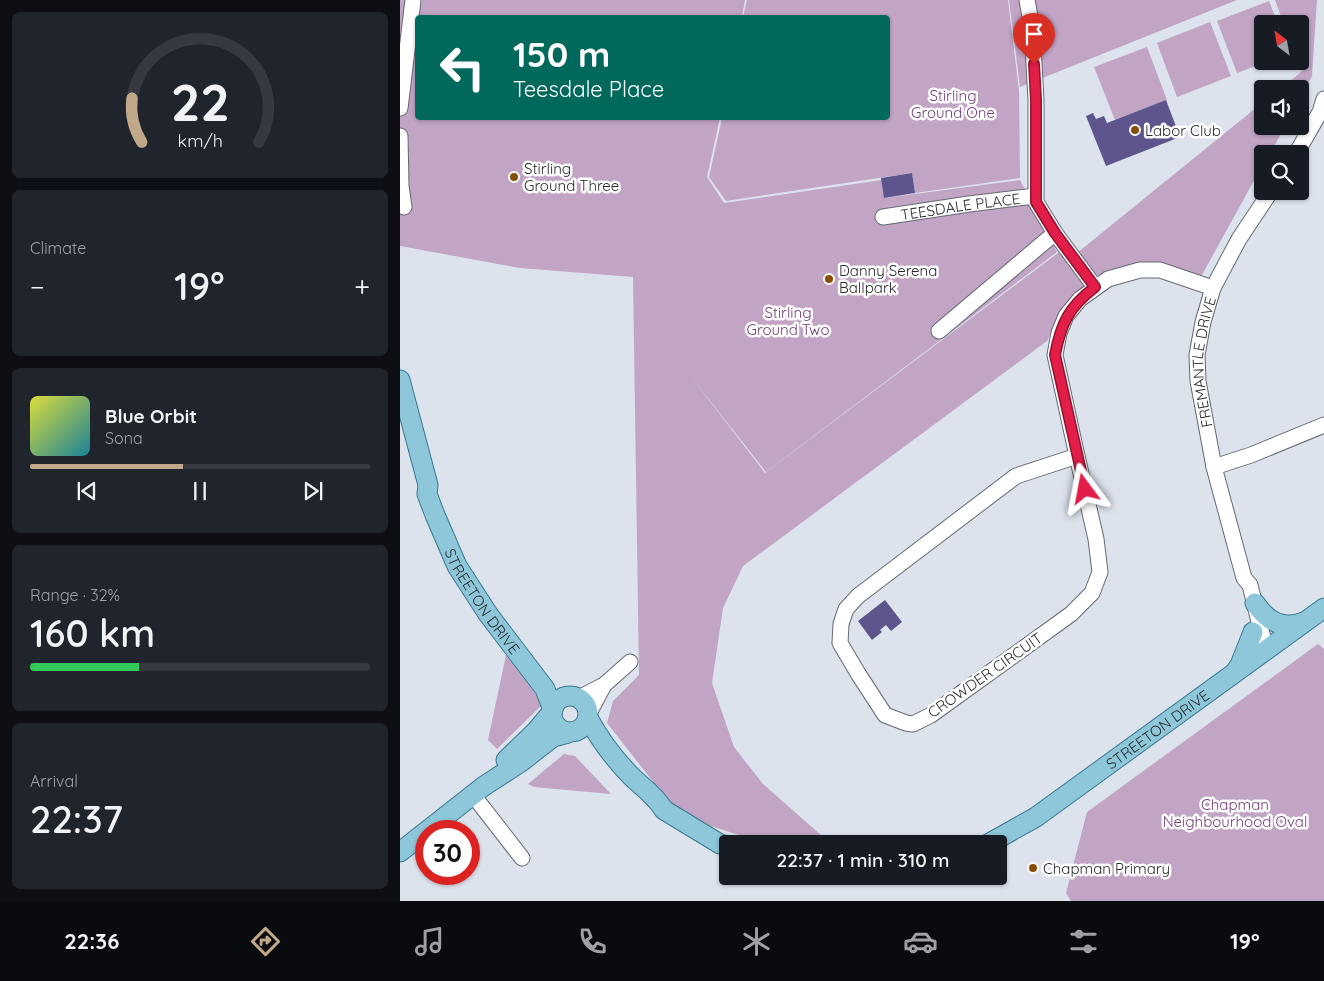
<!DOCTYPE html>
<html lang="en">
<head>
<meta charset="utf-8">
<style>
	body { margin:0; font-family:Quicksand,sans-serif; background:#20242c; color:#f1f3f6; height:100vh; display:flex; flex-direction:column; font-size:19px; white-space:nowrap }
	* { box-sizing:border-box; margin:0 }
	p { font-size:16px; color:#9ea1a6 }
	.icon { flex:none; width:28px; height:28px; fill:none; stroke:currentColor; stroke-width:2; stroke-linecap:round; stroke-linejoin:round }
	.map { position:relative; flex:1; overflow:hidden }
	.side { display:flex; flex-direction:column; gap:12px; padding:12px; background:#0d0f14; width:400px }
	.side>* { flex:none }
	.guide { position:absolute; left:15px; top:15px; width:475px; height:105px; border-radius:5px; box-shadow:0 1px 4px #0004; background:#00695c; color:#fff; overflow:hidden }
	.needle { width:32px; rotate:329deg }
	.tools { position:absolute; left:854px; top:15px; display:grid; gap:10px }
	.tools a { display:grid; place-items:center; width:55px; height:55px; border-radius:5px; background:#171b24; box-shadow:0 1px 4px #0004; font-size:25px }
	.speed { position:absolute; left:15px; top:820px; display:flex; gap:10px; font-size:25px; font-weight:700; text-align:center }
	.speed>* { display:grid; place-content:center; width:65px; height:65px; border-radius:50%; background:#171b24; box-shadow:0 1px 4px #0004; line-height:1 }
	.speed .limit { border:8px solid #d22; background:#fff; color:#111 }
	.pin { position:absolute; display:grid; place-items:center; width:42px; height:42px; color:#fff; margin:-51px -21px; border-radius:50% 50% 50% 0; rotate:-45deg; box-shadow:0 0 5px #0007 }
	.pin .icon { rotate:45deg }
	.me { position:absolute; width:55px; margin:-28px; rotate:347deg; stroke-linejoin:round; filter:drop-shadow(0 0 4px #0008) }
	.turn { display:flex; align-items:center; gap:18px; height:105px; padding:0 15px; font-size:22px }
	.turn .icon { width:65px; height:65px; stroke-width:2.5 }
	.turn b { display:block; font-size:35px; line-height:42px }
	.big { font-size:38px; font-weight:600; line-height:1.1 }
	.side .tile { flex:1; display:flex; flex-direction:column; justify-content:center; gap:8px; min-width:0; padding:0 18px; border-radius:8px; background:#20242c }
	.side .dial { align-items:center; gap:0 }
	.dial svg { height:130px; overflow:visible; fill:none; stroke:#363941; stroke-width:7; stroke-linecap:round; text-anchor:middle }
	.dial text { fill:#f1f3f6; stroke:none }
	.song { display:flex; align-items:center; gap:15px }
	.cover { width:60px; height:60px; border-radius:8px; background:linear-gradient(135deg,hsl(60 70% 55%),hsl(190 70% 35%)) }
	.played { height:5px; border-radius:2px; background:linear-gradient(90deg,#c1a889 45%,#363941 45%) }
	.keys { display:flex; justify-content:space-around; direction:ltr }
	.heat { display:flex; justify-content:space-between; align-items:center; font-size:28px; direction:ltr }
	.charge { height:8px; border-radius:4px; background:linear-gradient(90deg,#34c759 32%,#363941 0) }
	.trip { position:absolute; left:319px; top:835px; width:288px; height:50px; border-radius:5px; background:#171b24; box-shadow:0 1px 4px #0004; font-weight:600; line-height:50px; text-align:center }
	.menu { display:flex; height:80px; justify-content:space-around; align-items:center; background:#090b0e; color:#9ea1a6 }
	.menu .icon { width:35px; height:35px }
	.menu .active { color:#c1a889 }
	.menu b { font-size:22px; color:#f1f3f6 }
	main { display:flex; flex:1; min-height:0 }
	.map>svg:first-child { display:block }
</style>
</head>
<body>
<main>
<section class="side">
<div class="tile dial"><svg viewBox="0 0 100 80">
<path d="M14 69A42 42 0 1 1 86 69"/>
<path d="M14 69A42 42 0 0 1 8 42" stroke="#c1a889"/>
<text x="50" y="56" font-size="32" font-weight="700">22</text>
<text x="50" y="72" font-size="11">km/h</text>
</svg></div>
<div class="tile"><p>Climate</p>
<div class="heat"><a>−</a><b class="big">19°</b><a>+</a></div>
</div>
<div class="tile">
<div class="song"><i class="cover"></i><div><b>Blue Orbit</b><p>Sona</p></div></div>
<div class="played"></div>
<div class="keys"><svg class="icon" aria-label="previous" viewBox="0 0 24 24"><path d="M18 5L8 12l10 7zM5 5v14"/></svg><svg class="icon" aria-label="pause" viewBox="0 0 24 24"><path d="M8 5v14M16 5v14"/></svg><svg class="icon" aria-label="next" viewBox="0 0 24 24"><path d="M6 5l10 7-10 7zM19 5v14"/></svg></div>
</div>
<div class="tile"><p>Range · 32%</p><b class="big">160 km</b><div class="charge"></div></div>
<div class="tile"><p>Arrival</p><b class="big">22:37</b></div>
</section>
<div class="map">
<svg width="924" height="901" viewBox="0 0 924 901">
	<rect width="100%" height="100%" fill="#dce3ed"/>
	<!-- green -->
	<path fill="#c2a4c5" d="M0,0h345l-3,17 -324,1v100h302l-13,59 17,26 158,-23 3,18 135,-18 37,72 -291,220 -77,-98 76,99 297,-223 25,35 -28,33 -12,23 -304,225 -20,42 -11,75 22,64 29,37 68,60h-57l-23,-5 -46,-15 -36,-22 -62,-79 6,-22 26,-26 -6,-398 -113,-9 -120,-22z
		M347,0h261l11,91 1,87 -105,15 -3,-20 -186,28 -17,-24 13,-59h166v-100l-145,-1z
		M609,0h228l-217,87z
		M875,0h42l-5,76 -12,23v-10h-19l21,-18 -3,-10h1v-37h-16z
		M869,1l9,23h-16v37h7l-32,12 -20,-52z
		M810,22l21,54 -54,21 -20,-54z
		M747,47l20,53 -52,20 -21,-53z
		M862,103v23h23l-15,28h-8v12l-60,109 -51,-9 -59,10 -15,-23z
		M918,644l6,5v252h-253l-5,-8 21,-81z
		M106,655l37,49 -46,45 -9,-9z
		M164,754l11,2 36,38 -77,-7 -6,-3z"/>
	<!-- building -->
	<path fill="#5d558b" d="M766,100l14,37 -74,29 -20,-50 7,-3 3,6 8,-3 3,7z
		M512,173l3,20 -31,5 -3,-20z
		M485,600l17,22 -11,9 -5,-6 -6,5 2,2 -10,8 -14,-19z"/>
	<g fill="none" stroke-linecap="round" stroke-linejoin="round">
		<!-- minor casing -->
		<g stroke="#646a73" stroke-width="17">
			<g id="minor">
				<path d="M627,0l5,28 4,72v102l19,31 40,54"/>
				<path d="M0,108l13,-108"/>
				<path d="M0,136l1,50 3,21"/>
				<path d="M896,154l24,-42 4,-13"/>
				<path id="s1" d="M483,217l86,-13 66,-8"/>
				<path d="M539,331l116,-98"/>
				<path d="M677,456l19,83 4,33 -8,21 -21,21 -140,101 -18,9 -7,-1 -21,-8 -26,-40 -19,-32 1,-19 5,-15 12,-13 158,-120z"/>
				<path d="M677,456l-22,-101 4,-22 7,-17 14,-17 28,-20 32,-9h20l53,18"/>
				<path d="M814,467l37,-12 73,-30"/>
				<path id="s2" d="M866,650l-16,-65 -6,-7 -30,-111 -16,-86 -1,-26 6,-33 10,-34 26,-49 32,-48"/>
				<path d="M179,698l25,-13 26,-23"/>
				<path d="M188,715l16,-30"/>
				<path d="M73,795l49,63"/>
			</g>
		</g>
		<!-- major casing -->
		<g stroke="#39778e" stroke-width="21">
			<g id="major">
				<path id="s3" d="M0,380l28,105 -1,9 8,21 22,51 31,48 57,75 8,21"/>
				<path d="M855,603c12,18 27,27 49,19"/>
				<path d="M835,672l5,-7 13,-33"/>
				<circle cx="170" cy="714" r="18"/>
				<path d="M188,718c12,22 27,42 45,60 11,10 23,19 31,32l56,34 8,2"/>
				<path d="M106,760l30,-29 16,-19"/>
				<path id="s4" d="M588,844l48,-27 288,-209"/>
				<path d="M0,852l84,-66 37,-24 32,-25 15,-4"/>
			</g>
		</g>
		<!-- minor -->
		<use href="#minor" stroke="#fff" stroke-width="15"/>
		<!-- major -->
		<use href="#major" stroke="#8ec7da" stroke-width="19"/>
	</g>
	<g fill="none" stroke-linecap="round" stroke-linejoin="round">
		<!-- route casing -->
		<g stroke="#92132f" stroke-width="12">
			<path id="route" d="M634,64l2,36v102l19,31 40,54c-26,20 -34,36 -40,68l30,134"/>
		</g>
		<!-- route -->
		<use href="#route" stroke="#e11d48" stroke-width="9"/>
	</g>
	<!-- markers -->
	<g fill="#874d04" stroke="#fff" stroke-width="2">
		<circle cx="735" cy="130" r="5"/>
		<circle cx="114" cy="177" r="5"/>
		<circle cx="429" cy="279" r="5"/>
		<circle cx="633" cy="868" r="5"/>
	</g>
	<g text-anchor="middle" dominant-baseline="central" stroke-width="5" stroke-linejoin="round" paint-order="stroke">
		<!-- park labels -->
		<g font-size="15" fill="#733c7a" stroke="#fff">
			<text x="553" y="95">Stirling<tspan x="553" dy="17">Ground One</tspan></text>
			<text x="388" y="312">Stirling<tspan x="388" dy="17">Ground Two</tspan></text>
			<text x="835" y="804">Chapman<tspan x="835" dy="17">Neighbourhood Oval</tspan></text>
		</g>
		<!-- poi labels -->
		<g font-size="15" fill="#272a2d" stroke="#fff" text-anchor="start">
			<text x="745" y="130">Labor Club</text>
			<text x="124" y="168">Stirling<tspan x="124" dy="17">Ground Three</tspan></text>
			<text x="439" y="270">Danny Serena<tspan x="439" dy="17">Ballpark</tspan></text>
			<text x="643" y="868">Chapman Primary</text>
		</g>
		<!-- street labels -->
		<g font-size="15" fill="#272a2d" stroke="#fff">
			<text stroke="none"><textPath href="#s1" startOffset="78">TEESDALE PLACE</textPath></text>
			<text stroke="none"><textPath href="#s2" startOffset="298">FREMANTLE DRIVE</textPath></text>
			<text stroke="none"><textPath href="#s3" startOffset="239">STREETON DRIVE</textPath></text>
			<text transform="translate(585 675) rotate(-35)">CROWDER CIRCUIT</text>
			<text stroke="none"><textPath href="#s4" startOffset="205">STREETON DRIVE</textPath></text>
		</g>
	</g>
</svg>
<div class="tools">
<a><svg class="needle" viewBox="-14 -14 28 28"><path d="M0-13l5 13h-10z" fill="#e53935"/><path d="M0 13l5-13h-10z" fill="#9ea1a6"/></svg></a>
<a><svg class="icon" aria-label="sound" viewBox="0 0 24 24"><path d="M4 9h4l5-4v14l-5-4H4zM17 9q2 3 0 6"/></svg></a>
<a><svg class="icon" aria-label="search" viewBox="0 0 24 24"><circle cx="10" cy="10" r="6"/><path d="M15 15l6 6"/></svg></a>
</div>
<div class="speed"><div class="limit">30</div></div>
<div class="pin" style="left:634px;top:64px;background:#d93025"><svg class="icon" aria-label="arrive" viewBox="0 0 24 24"><path d="M6 21V4h12l-3 4 3 4H6"/></svg></div>
<svg class="me" style="left:685px;top:489px" viewBox="-20 -20 40 40"><path d="M0-17L14 15 0 8-14 15z" fill="#e11d48" stroke="#fff" stroke-width="4"/></svg>
<div class="trip">22:37 · 1 min · 310 m</div>
<div class="guide">
<div class="turn"><svg class="icon" aria-label="left" viewBox="0 0 24 24"><path d="M17 20v-9H6M10 6l-5 5 5 5"/></svg><div><b>150 m</b>Teesdale Place</div></div>
</div>
</div>
</main>
<nav class="menu">
<b>22:36</b>
<svg class="icon active" aria-label="directions" viewBox="0 0 24 24"><path d="M12 3l9 9-9 9-9-9zM9 14v-3h6M13 9l2 2-2 2"/></svg>
<svg class="icon" aria-label="music" viewBox="0 0 24 24"><path d="M9 18V5l10-2v13"/><circle cx="6" cy="18" r="3"/><circle cx="16" cy="16" r="3"/></svg>
<svg class="icon" aria-label="phone" viewBox="0 0 24 24"><path d="M5 4h4l2 5-3 2q2 4 5 5l2-3 5 2v4C11 20 4 13 5 4z"/></svg>
<svg class="icon" aria-label="climate" viewBox="0 0 24 24"><path d="M12 3v18M4 7l16 10M4 17L20 7"/></svg>
<svg class="icon" aria-label="car" viewBox="0 0 24 24"><path d="M5 17H2v-5l4-1 3-4h7l3 4 3 1v5h-3M9 17h6M6 11h13"/><circle cx="7" cy="17" r="2"/><circle cx="17" cy="17" r="2"/></svg>
<svg class="icon" aria-label="filters" viewBox="0 0 24 24"><path d="M4 7h16M4 17h16"/><circle cx="9" cy="7" r="2"/><circle cx="15" cy="17" r="2"/></svg>
<b>19°</b>
</nav>
</body>
</html>
